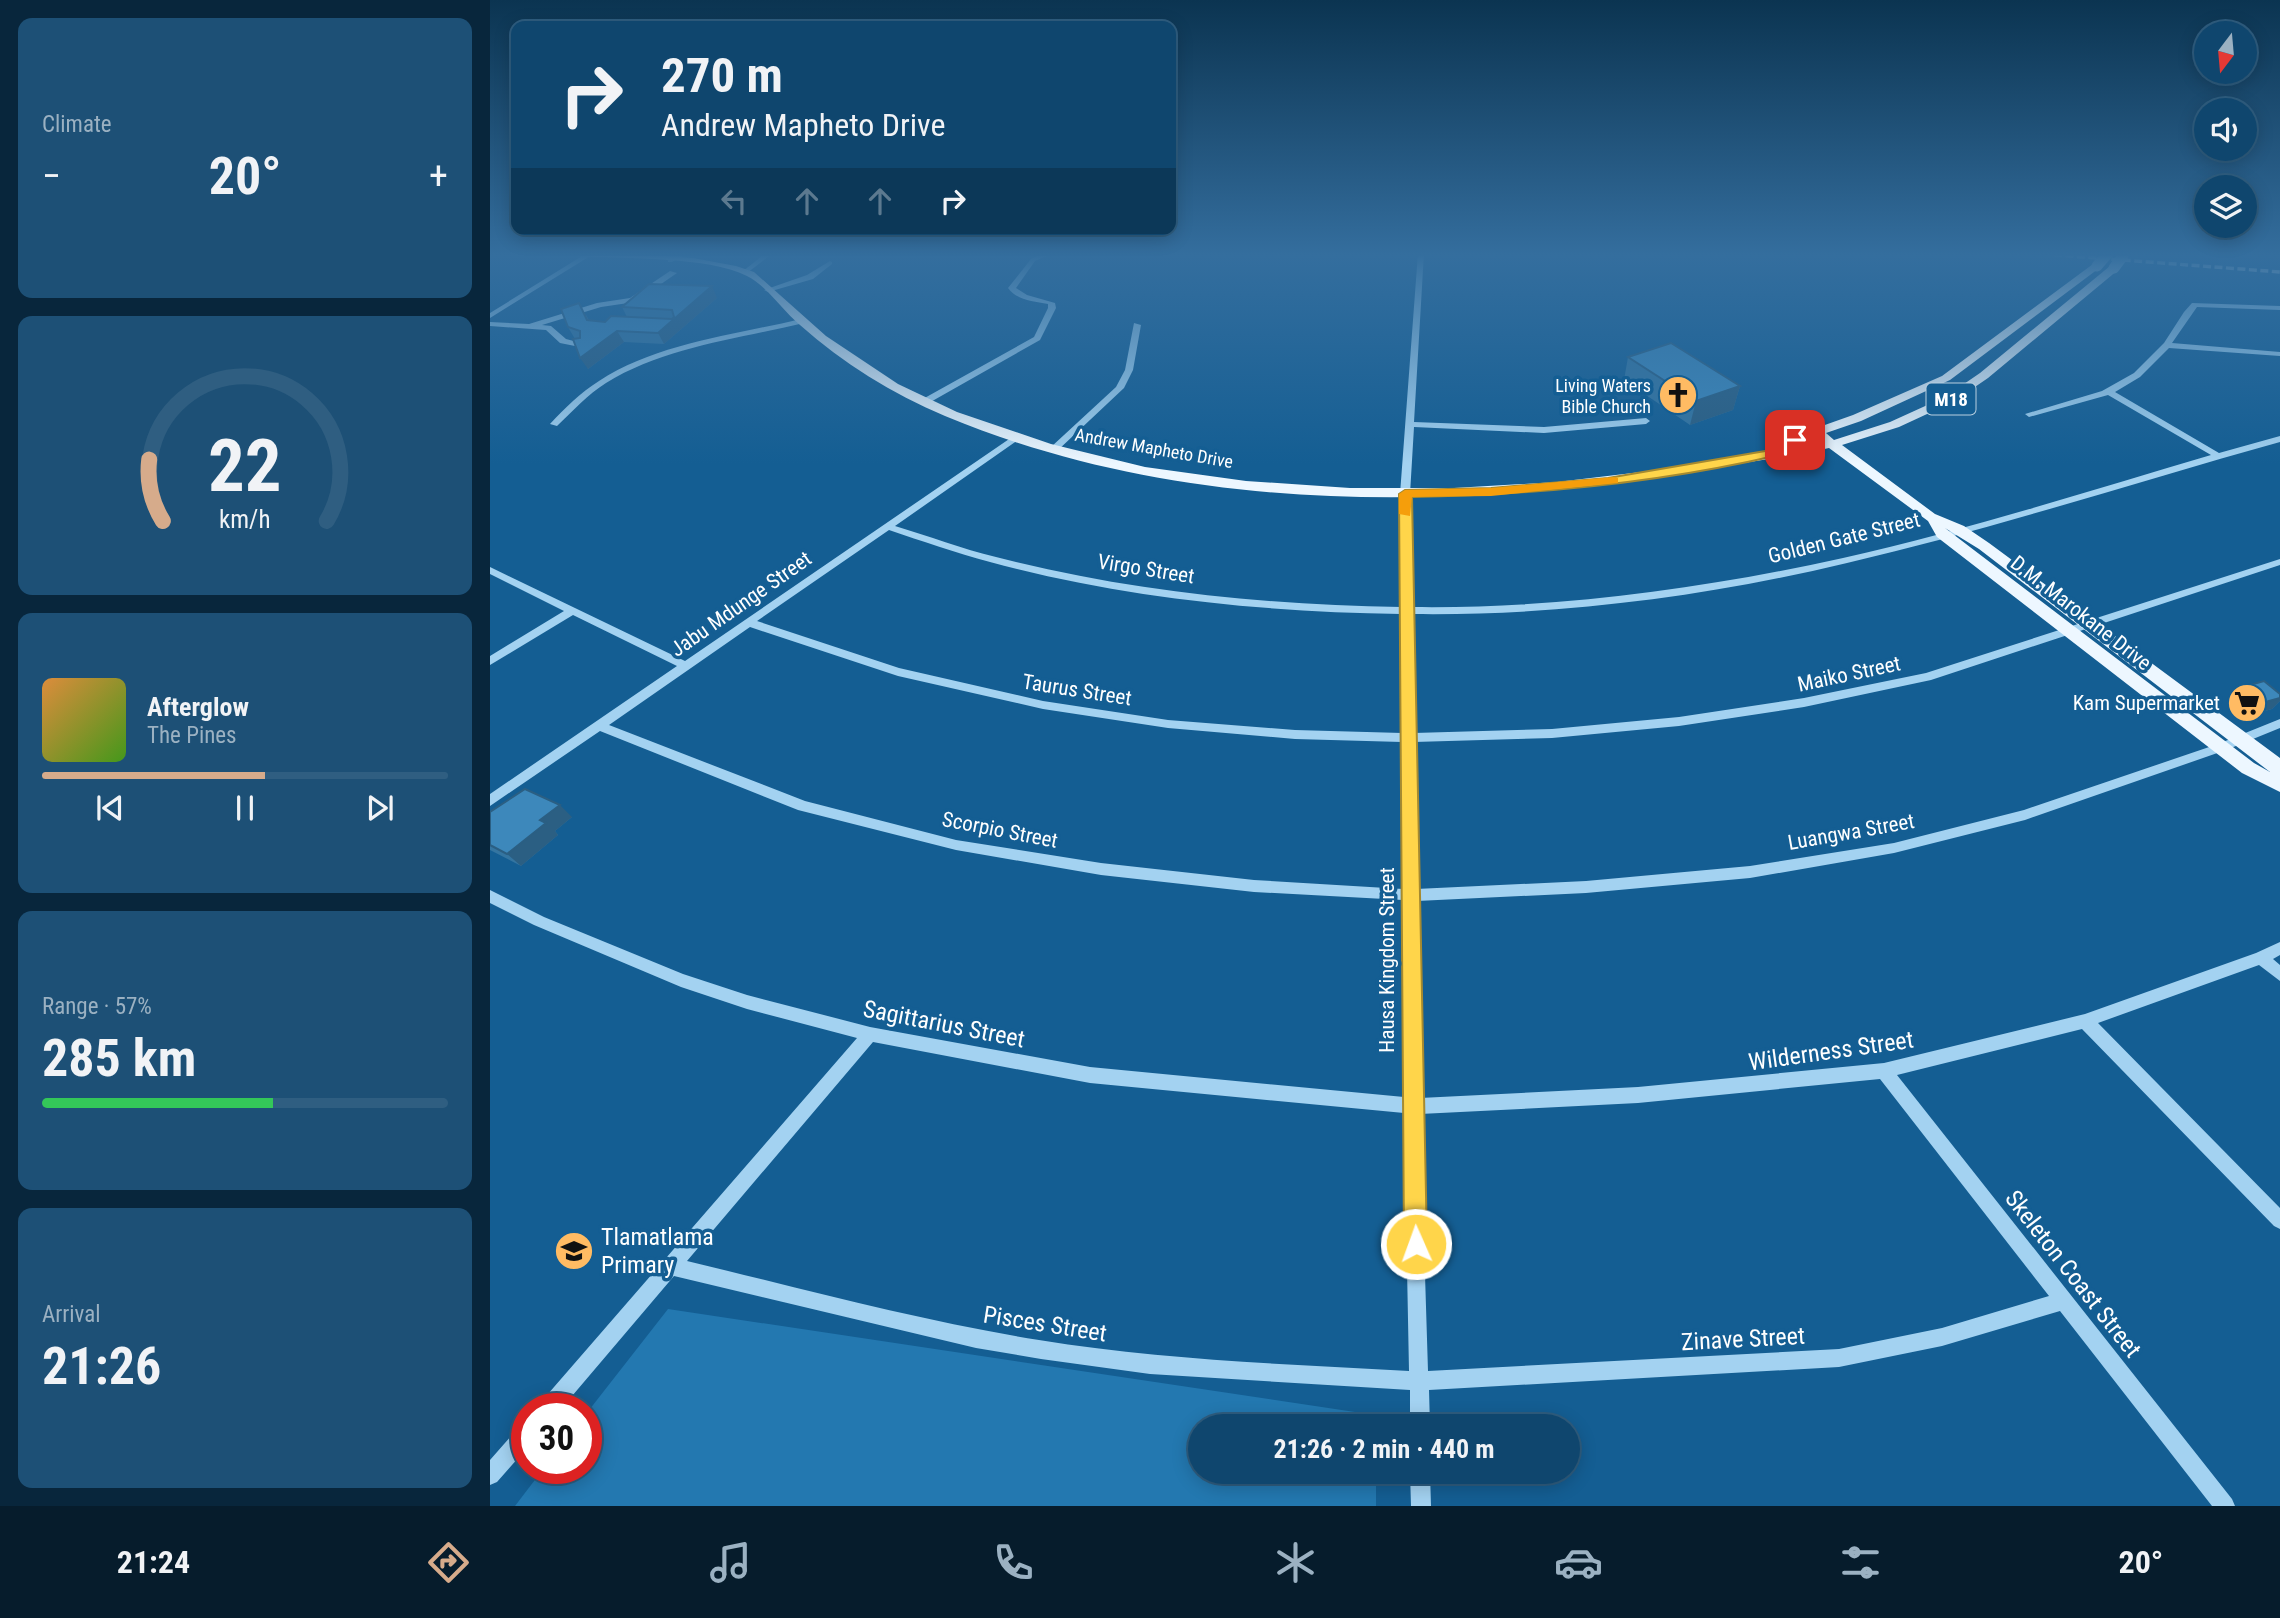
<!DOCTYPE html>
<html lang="en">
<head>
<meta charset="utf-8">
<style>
	body { margin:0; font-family:"Roboto Condensed",sans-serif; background:#1d5076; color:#f1f3f6; height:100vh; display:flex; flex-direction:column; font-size:26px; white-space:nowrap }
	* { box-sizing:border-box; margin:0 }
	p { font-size:23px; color:#9bb1c2 }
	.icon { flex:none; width:38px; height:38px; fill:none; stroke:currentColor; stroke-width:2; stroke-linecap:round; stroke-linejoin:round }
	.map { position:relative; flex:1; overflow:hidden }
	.sheet { display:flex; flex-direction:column; gap:18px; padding:18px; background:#08263c; width:490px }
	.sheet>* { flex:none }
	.hud { position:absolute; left:21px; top:21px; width:665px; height:214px; border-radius:14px; box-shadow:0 4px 18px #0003,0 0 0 2px #2f5e81; background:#0f466e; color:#f1f3f6; overflow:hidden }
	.needle { width:46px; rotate:196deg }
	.controls { position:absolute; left:1704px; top:21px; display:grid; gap:14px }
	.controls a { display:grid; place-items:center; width:63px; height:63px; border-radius:50%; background:#0f466e; box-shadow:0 4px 18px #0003,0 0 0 2px #2f5e81; font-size:35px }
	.speed { position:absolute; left:21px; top:1393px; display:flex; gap:14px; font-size:35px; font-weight:700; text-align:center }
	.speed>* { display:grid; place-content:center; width:91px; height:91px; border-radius:50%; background:#0f466e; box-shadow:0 4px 18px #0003,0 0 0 2px #2f5e81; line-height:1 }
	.speed .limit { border:10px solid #d22; background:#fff; color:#111 }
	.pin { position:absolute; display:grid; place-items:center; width:60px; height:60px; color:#fff; margin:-30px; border-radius:14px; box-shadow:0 4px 10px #0006 }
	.me { position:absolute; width:77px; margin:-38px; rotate:358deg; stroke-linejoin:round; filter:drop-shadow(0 0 5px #0008) }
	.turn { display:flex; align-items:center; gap:24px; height:147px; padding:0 35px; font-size:32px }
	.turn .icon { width:91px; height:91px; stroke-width:2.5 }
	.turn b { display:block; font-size:49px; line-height:60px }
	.lanes { display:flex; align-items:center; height:66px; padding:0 35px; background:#0003; justify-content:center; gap:35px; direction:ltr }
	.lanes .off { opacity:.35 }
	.big { font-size:52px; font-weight:700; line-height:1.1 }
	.sheet .widget { flex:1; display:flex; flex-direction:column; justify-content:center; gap:10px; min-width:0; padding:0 24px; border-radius:14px; background:#1d5076 }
	.sheet .dial { align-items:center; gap:0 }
	.dial svg { height:182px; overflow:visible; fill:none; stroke:#2f5e81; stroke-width:7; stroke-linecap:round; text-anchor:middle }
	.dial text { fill:#f1f3f6; stroke:none }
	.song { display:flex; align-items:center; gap:21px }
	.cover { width:84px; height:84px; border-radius:10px; background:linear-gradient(135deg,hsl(30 70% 55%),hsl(100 70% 35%)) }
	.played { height:7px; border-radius:4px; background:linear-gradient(90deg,#d6ab8b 55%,#2f5e81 55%) }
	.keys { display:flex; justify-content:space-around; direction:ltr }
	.heat { display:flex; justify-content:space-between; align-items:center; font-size:38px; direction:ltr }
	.charge { height:10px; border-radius:5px; background:linear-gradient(90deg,#34c759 57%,#2f5e81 0) }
	.trip { position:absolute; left:698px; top:1414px; width:392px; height:70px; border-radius:35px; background:#0f466e; box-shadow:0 4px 18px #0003,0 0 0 2px #2f5e81; font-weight:700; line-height:70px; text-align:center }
	.menu { display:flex; height:112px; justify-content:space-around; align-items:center; background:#061c2c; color:#9bb1c2 }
	.menu .icon { width:49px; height:49px }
	.menu .on { color:#d6ab8b }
	.menu b { font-size:32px; color:#f1f3f6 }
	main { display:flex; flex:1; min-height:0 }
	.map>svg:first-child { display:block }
</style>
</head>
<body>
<main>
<section class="sheet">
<div class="widget"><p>Climate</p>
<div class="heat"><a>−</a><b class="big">20°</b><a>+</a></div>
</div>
<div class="widget dial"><svg viewBox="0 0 100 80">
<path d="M14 69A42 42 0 1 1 86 69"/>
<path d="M14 69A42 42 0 0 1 8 42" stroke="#d6ab8b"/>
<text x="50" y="56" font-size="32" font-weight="700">22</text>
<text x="50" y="72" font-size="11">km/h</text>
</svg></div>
<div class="widget">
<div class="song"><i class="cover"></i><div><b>Afterglow</b><p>The Pines</p></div></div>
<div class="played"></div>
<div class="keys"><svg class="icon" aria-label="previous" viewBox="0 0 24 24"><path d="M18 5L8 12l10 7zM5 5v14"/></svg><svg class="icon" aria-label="pause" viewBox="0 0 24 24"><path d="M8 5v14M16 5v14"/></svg><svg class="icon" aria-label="next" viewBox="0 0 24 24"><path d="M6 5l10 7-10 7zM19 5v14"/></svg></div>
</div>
<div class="widget"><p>Range · 57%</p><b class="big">285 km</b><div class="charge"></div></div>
<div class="widget"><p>Arrival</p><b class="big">21:26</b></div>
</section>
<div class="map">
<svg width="1790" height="1506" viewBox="0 0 1790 1506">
	<rect width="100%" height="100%" fill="#145e93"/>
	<!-- green -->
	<path fill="#2378b0" d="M178,1309l707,106v11h-175v46h176v34h-861l29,-38h42v-54z"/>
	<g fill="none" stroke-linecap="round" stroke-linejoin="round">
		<!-- minor -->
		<path fill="#a3d2f1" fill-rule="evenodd" d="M97,253h8l-105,65v-5z
			M189,253h8l-15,9h-4v-2z
			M276,253h7l-26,20h-4v-2z
			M554,253h9l-18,8 -19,27 11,7 28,8 1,5 -16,32 -113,64h-6v-4l113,-63 14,-29v-4c-15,-3 -30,-3 -40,-16l23,-29z
			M928,253h6l-10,169 130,5 102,-9 4,3 -4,3 -102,9 -130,-6 -4,67 2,113c144,2 290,-18 431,-49 124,-28 246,-67 368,-103l-103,-60 -79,22 -4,-3 77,-23 32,-18 30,-30 20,-31 8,-9 88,3v4l-83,-3 -25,36 108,9v4l-111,-8 -29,29 -25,15 104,61 61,-17v6c-144,40 -287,87 -433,121 -142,34 -290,53 -435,51l2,119 138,-4 127,-12 125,-19 122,-25 354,-114v6l-349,115 -127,27 -125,19 -127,12 -138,4 2,147 170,-8 164,-15 144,-23 130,-33 194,-66 62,-25v9l-54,22 -201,70 -131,33 -144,25 -164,15 -169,8 3,197 218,-11 246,-24 201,-49 171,-61 24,-11v13l-7,4 7,6v16l-21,-16 -161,58 182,185v21l-6,-3 -192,-197 -185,46 335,424 3,7h-23l-152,-195 -118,35 -103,21 -410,23 1,36h-20v-36l-260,-16 -109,-15 -65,-11 -302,-72 -113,133h-23l3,-7 316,-364 -110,-29 -66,-22 -147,-62 -44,-22v-13l54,27 139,57 64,21 123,32 220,40 314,30 -1,-197 -149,-8 -153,-17 -145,-25 -158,-40 -198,-79 -110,75v-12l187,-128 -104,-51 -83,50v-9l74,-45 -74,-37v-7l195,94 330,-226 3,1v4l-123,86c34,10 67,23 101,31 133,34 268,48 405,50l-1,-113zM399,530c33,11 67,23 101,32 134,36 273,50 411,52l1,119 -107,-3 -127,-10 -125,-19 -144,-33 -142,-47zM260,627l148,49 145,33 125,19 127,11 107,3 1,147 -149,-9 -153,-17 -145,-23 -151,-39 -196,-76zM383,1042l217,41 314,30 5,258c-124,-7 -248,-11 -370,-31 -119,-19 -235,-51 -352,-79zM1390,1079l169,217 -107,32 -103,21 -411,22 -8,-257 218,-11z
			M340,261l2,1v2l-19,15 -45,13 -4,-2 43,-15z
			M180,271l7,2 -42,29 -34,5 -59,18 9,1 15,13 19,5v4l-25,-5 -14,-13 -56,-4v-4l39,2 68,-21 33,-5z
			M311,319h3v4c-66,16 -139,24 -198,60 -18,11 -33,28 -49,43l-7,-2c14,-15 31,-32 49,-43 59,-38 135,-46 202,-62z
			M644,323l7,2 -8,45 -9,18 -67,63h-6v-4l65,-60 9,-17z
			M37,1423v25l-30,34 -7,3v-25l30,-34z
			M920,1472h20l1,34h-20z"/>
		<!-- major -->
		<path fill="#edf7ff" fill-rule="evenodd" d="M82,253h55l66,5 43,8 18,6 72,64 72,48 59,28 94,32 94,23 101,14 104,7h104l103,-6 101,-12 114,-20 19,-13 62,-22 89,-39 151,-112 9,2 -152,114 -89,41 -35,12 8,7 56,-18 55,-25 35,-24 130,-107h8v4l-130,108 -35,24 -54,25 -57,18 93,69 29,12 25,17 291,215v34l-38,-19 -305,-236 -9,-16 -99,-73c-34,8 -69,12 -104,18 -255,45 -536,52 -780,-50 -53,-22 -102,-53 -145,-91 -18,-15 -32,-38 -53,-49 -39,-20 -125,-17 -170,-20zM1325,437l7,5 -33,7zM1455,528l34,21 291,223 -16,-9z"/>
		<!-- rail -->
		<path stroke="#fff" stroke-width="3.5" stroke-dasharray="8 3.5" stroke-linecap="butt" d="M1541,253l249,19"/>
		<!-- major-bridge -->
		<path stroke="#edf7ff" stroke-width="11" d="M1607,266l11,-13
			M1624,268l9,-12"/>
	</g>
	<!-- wall -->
	<path fill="#3475a1" d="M227,298l-53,46 -40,-2 -36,27 -13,-30 -7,-12 18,-12 3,5 16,2 22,-5 -5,-10z
		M1138,357l112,29 -7,24 -43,15 -66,-45z
		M1749,688l41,6v7l-8,8 -26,7 -18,-16z
		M0,812l82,5 -17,14 3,4 -37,31 -31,-16z"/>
	<!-- shaded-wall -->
	<path fill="#2b5f83" d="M222,286l5,12 -53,46 -6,-11z
		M127,331l7,11 -36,27 -8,-11z
		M1250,386l-7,24 -43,15 6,-24z
		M1790,698v3l-8,8 -26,7 12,-12z
		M70,805l12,12 -17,14 3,4 -37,31 -14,-12 33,-34z"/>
	<!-- building -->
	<path fill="#3d88bb" stroke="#2b5f83" stroke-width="2" d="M159,284l63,2 -54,47 -41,-2 -37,27 -7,-19 7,-1v-7l-12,-4 -7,-18 18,-6 8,17 18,2 6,-6 61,3 2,-2 -2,-7 -50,-3z
		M1181,343l69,43 -44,15 -68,-44z
		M1774,681l16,13v4l-22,6 -19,-16z
		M35,789l35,16 -20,15 6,3 -39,31 -17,-9v-33z"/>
	<!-- sky -->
	<linearGradient id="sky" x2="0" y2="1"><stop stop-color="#0b3451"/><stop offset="0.55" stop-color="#346e9e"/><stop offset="1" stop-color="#346e9e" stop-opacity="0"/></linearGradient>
	<rect width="1790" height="464" fill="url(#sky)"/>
	<!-- route -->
	<path fill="#ffd54a" stroke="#a68a30" stroke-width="2" d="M1301,438l10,2 -22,15c-120,28 -244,40 -367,42l15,747 -3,8 -8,3 -8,-3 -4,-8 -5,-750 6,-4 86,-2 117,-10 163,-28z"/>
	<!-- slow -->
	<path fill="#f59e0b" d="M1124,477l4,1v5l-127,13 -79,1 -2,19 -11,-2v-20l6,-4 86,-2z"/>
	<!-- icons -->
	<defs>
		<g id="church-disc" transform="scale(2.0125)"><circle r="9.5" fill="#ffbb63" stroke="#145e93"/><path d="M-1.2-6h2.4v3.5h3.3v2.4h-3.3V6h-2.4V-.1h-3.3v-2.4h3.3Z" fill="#111"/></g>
		<g id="supermarket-disc" transform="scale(2.0125)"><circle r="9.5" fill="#ffbb63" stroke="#145e93"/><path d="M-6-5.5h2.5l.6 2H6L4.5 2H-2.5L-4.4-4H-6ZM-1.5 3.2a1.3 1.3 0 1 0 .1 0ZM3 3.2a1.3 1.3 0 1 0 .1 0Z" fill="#111"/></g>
		<g id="school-disc" transform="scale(2.0125)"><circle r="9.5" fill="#ffbb63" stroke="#145e93"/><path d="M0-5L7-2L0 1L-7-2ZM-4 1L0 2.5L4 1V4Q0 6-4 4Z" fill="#111"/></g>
	</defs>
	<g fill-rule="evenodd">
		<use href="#church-disc" x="1188" y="395"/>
		<use href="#supermarket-disc" x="1757" y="703"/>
		<use href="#school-disc" x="84" y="1251"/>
	</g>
	<g text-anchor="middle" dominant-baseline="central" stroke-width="7" stroke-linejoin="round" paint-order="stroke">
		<!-- far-poi labels -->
		<g font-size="18" fill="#fff" stroke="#145e93" text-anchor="end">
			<text x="1161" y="385">Living Waters<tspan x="1161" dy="21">Bible Church</tspan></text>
		</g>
		<!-- far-street labels -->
		<g font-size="18" fill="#fff" stroke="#145e93">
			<text transform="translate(664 448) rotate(10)">Andrew Mapheto Drive</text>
		</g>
		<!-- shield labels -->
		<rect fill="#145e93" stroke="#b8cfdf" stroke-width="2" x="1436.5" y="383.5" width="49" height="31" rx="5"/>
		<g font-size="19" font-weight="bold" fill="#fff">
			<text x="1461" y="399">M18</text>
		</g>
		<!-- street labels -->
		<g font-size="21" fill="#fff" stroke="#145e93">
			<text transform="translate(1354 538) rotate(-14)">Golden Gate Street</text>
			<text transform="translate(656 569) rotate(9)">Virgo Street</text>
			<text transform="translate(251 604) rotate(-35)">Jabu Mdunge Street</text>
			<text transform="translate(1591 613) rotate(38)">D.M. Marokane Drive</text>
			<text transform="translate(1359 674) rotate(-12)">Maiko Street</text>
			<text transform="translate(587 690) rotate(9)">Taurus Street</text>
			<text transform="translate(510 830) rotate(11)">Scorpio Street</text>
			<text transform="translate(1361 832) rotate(-10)">Luangwa Street</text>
			<text transform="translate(897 960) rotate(-90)">Hausa Kingdom Street</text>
		</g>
		<!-- poi labels -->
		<g font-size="21" fill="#fff" stroke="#145e93" text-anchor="end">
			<text x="1730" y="703">Kam Supermarket</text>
		</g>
		<!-- near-street labels -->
		<g font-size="24" fill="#fff" stroke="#145e93">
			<text transform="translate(454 1024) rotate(11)">Sagittarius Street</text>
			<text transform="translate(1341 1051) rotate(-8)">Wilderness Street</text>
			<text transform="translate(1583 1274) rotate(52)">Skeleton Coast Street</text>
			<text transform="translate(555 1324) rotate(9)">Pisces Street</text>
			<text transform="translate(1253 1339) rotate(-3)">Zinave Street</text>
		</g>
		<!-- near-poi labels -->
		<g font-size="24" fill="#fff" stroke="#145e93" text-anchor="start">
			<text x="111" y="1237">Tlamatlama<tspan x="111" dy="28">Primary</tspan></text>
		</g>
	</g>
</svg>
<div class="controls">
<a><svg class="needle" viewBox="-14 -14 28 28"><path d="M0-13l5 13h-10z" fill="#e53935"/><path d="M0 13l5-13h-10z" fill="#9bb1c2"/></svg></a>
<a><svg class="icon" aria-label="sound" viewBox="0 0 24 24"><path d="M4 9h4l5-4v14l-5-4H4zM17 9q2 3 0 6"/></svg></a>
<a><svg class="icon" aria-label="layers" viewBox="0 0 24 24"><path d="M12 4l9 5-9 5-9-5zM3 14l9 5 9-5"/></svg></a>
</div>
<div class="speed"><div class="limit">30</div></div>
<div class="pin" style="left:1305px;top:440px;background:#d93025"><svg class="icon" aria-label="arrive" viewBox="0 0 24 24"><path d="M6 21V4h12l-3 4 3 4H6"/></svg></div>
<svg class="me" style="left:926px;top:1244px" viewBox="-20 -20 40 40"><circle r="17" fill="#ffd54a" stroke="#fff" stroke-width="3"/><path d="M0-11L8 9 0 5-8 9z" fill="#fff"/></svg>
<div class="trip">21:26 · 2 min · 440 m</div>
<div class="hud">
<div class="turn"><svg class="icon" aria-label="right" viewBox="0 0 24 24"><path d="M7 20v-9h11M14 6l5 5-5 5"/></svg><div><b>270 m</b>Andrew Mapheto Drive</div></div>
<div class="lanes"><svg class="icon off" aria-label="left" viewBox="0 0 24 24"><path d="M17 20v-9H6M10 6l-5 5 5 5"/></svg><svg class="icon off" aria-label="ahead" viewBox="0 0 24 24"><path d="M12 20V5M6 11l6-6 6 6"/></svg><svg class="icon off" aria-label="ahead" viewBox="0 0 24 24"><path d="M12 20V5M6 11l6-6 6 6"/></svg><svg class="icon" aria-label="right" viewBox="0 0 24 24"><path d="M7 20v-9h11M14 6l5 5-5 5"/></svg></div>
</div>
</div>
</main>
<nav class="menu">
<b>21:24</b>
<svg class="icon on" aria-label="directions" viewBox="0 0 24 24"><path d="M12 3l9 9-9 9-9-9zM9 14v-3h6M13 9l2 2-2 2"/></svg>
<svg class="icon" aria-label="music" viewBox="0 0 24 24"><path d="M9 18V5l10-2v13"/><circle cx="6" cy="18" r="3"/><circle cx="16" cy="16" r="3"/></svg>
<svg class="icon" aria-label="phone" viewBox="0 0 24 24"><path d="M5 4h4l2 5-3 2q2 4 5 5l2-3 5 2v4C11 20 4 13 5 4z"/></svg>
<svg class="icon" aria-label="climate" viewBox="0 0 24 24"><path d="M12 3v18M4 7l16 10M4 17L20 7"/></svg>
<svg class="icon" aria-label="car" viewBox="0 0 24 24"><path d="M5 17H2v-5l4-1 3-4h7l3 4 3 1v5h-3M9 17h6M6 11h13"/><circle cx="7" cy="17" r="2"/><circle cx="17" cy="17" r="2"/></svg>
<svg class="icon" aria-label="filters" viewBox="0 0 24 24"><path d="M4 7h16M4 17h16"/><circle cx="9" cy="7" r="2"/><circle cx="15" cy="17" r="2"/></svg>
<b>20°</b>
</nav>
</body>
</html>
